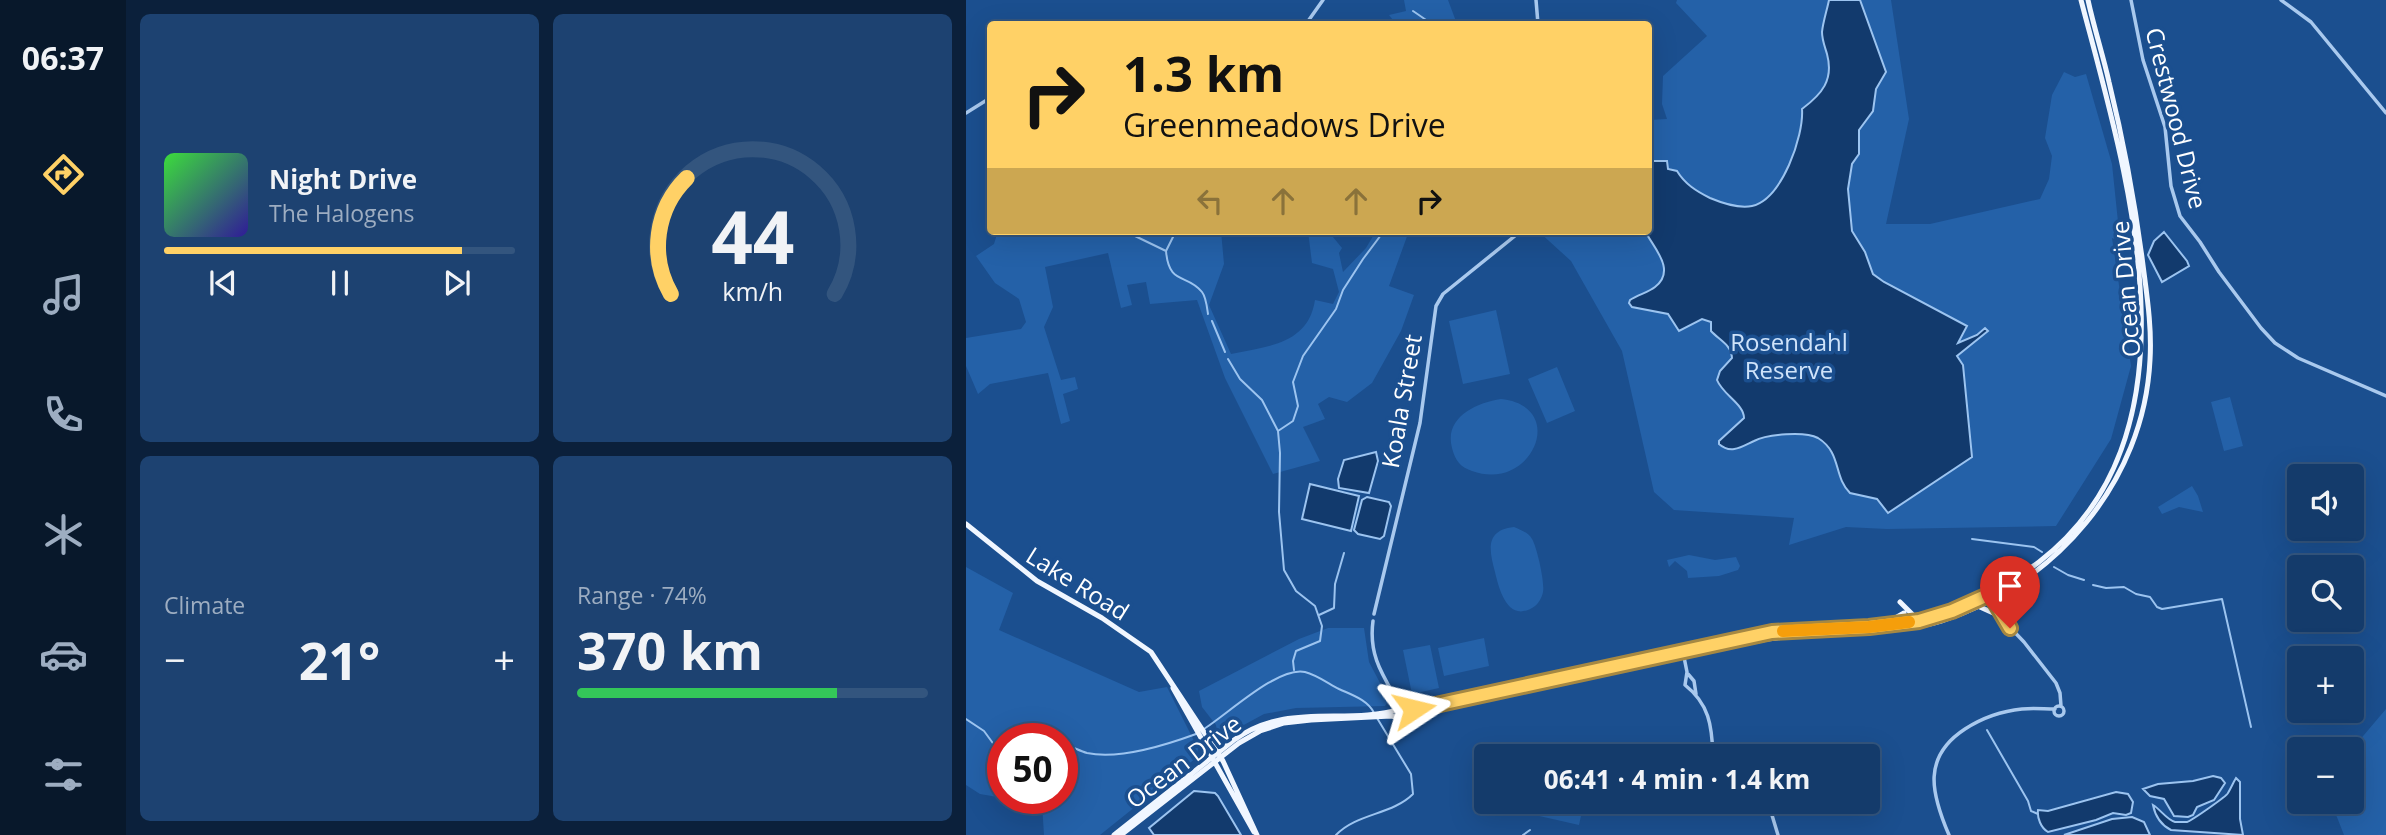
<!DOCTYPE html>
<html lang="en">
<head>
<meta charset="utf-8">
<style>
	body { margin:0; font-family:"Open Sans",sans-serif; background:#1d4271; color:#f1f3f6; height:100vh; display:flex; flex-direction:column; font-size:26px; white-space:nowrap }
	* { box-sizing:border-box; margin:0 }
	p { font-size:23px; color:#9dadc1 }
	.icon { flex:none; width:38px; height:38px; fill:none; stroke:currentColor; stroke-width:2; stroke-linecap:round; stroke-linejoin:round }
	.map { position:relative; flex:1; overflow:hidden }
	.details { display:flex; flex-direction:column; gap:14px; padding:14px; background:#0b203b; width:840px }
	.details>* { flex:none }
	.top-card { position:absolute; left:21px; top:21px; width:665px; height:214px; border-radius:7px; box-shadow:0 7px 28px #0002,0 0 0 2px #33557e; background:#ffd166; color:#111; overflow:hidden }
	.buttons { position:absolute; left:1321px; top:464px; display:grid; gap:14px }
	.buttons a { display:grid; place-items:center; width:77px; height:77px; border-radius:7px; background:#143b6b; box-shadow:0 7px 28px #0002,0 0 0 2px #33557e; font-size:35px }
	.speed { position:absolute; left:21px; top:723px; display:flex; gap:14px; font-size:35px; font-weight:700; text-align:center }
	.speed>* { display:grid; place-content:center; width:91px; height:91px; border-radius:50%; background:#143b6b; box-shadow:0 7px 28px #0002,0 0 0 2px #33557e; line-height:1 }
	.speed .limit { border:10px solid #d22; background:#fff; color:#111 }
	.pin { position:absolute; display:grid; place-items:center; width:60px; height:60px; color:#fff; margin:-72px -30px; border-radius:50% 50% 50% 0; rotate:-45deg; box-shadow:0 0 7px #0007 }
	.pin .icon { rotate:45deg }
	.me { position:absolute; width:77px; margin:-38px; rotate:80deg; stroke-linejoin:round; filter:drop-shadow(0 0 5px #0008) }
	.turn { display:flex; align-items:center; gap:24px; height:147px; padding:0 21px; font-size:32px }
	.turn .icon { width:91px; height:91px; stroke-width:2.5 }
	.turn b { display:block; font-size:49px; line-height:60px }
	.lanes { display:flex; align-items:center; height:66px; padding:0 21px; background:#0003; justify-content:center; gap:35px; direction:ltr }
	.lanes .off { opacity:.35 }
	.big { font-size:52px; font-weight:700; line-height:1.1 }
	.details .tile { flex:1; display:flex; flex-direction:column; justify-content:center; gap:10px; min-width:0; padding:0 24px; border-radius:10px; background:#1d4271 }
	.details .dial { align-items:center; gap:0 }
	.dial svg { height:182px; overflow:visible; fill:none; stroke:#33557e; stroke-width:7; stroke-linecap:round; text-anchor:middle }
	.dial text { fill:#f1f3f6; stroke:none }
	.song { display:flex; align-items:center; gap:21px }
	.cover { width:84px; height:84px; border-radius:10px; background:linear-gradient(135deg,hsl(120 70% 55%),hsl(250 70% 35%)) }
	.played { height:7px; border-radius:4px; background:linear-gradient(90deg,#ffd166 85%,#33557e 85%) }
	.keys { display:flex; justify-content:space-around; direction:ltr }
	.heat { display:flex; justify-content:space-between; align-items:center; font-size:38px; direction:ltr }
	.charge { height:10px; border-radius:5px; background:linear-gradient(90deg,#34c759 74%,#33557e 0) }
	.details .tiles { flex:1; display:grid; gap:14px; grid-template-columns:repeat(2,1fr) }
	.trip { position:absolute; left:508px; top:744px; width:406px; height:70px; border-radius:7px; background:#143b6b; box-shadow:0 7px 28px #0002,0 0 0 2px #33557e; font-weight:700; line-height:70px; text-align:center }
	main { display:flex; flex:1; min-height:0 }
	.tab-bar { display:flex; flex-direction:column; width:126px; justify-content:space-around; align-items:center; background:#08182b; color:#9dadc1 }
	.tab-bar .icon { width:49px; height:49px }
	.tab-bar .on { color:#ffd166 }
	.tab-bar b { font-size:32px; color:#f1f3f6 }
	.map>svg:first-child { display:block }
</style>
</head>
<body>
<main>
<nav class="tab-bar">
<b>06:37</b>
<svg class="icon on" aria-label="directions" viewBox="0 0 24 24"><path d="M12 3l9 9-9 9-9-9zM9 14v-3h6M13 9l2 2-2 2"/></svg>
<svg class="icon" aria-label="music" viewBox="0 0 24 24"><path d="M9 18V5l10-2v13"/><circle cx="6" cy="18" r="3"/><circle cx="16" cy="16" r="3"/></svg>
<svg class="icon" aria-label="phone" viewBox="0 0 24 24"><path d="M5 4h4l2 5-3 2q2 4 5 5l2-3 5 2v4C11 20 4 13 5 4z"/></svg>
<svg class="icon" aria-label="climate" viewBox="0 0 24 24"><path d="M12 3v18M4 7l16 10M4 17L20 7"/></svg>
<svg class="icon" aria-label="car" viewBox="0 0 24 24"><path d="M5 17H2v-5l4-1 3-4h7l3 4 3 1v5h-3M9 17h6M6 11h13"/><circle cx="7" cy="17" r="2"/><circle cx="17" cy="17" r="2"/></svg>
<svg class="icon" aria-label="filters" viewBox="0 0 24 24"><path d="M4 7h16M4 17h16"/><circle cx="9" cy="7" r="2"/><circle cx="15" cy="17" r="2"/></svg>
</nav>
<section class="details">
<div class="tiles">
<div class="tile">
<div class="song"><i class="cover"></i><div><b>Night Drive</b><p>The Halogens</p></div></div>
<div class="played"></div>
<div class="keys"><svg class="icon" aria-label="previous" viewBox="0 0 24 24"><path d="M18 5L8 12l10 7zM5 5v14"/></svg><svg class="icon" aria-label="pause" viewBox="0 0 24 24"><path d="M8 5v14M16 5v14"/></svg><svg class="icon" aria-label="next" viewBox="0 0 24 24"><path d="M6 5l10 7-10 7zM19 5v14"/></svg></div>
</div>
<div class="tile dial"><svg viewBox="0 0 100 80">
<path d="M14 69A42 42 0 1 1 86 69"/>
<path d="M14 69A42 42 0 0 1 21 18" stroke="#ffd166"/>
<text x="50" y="56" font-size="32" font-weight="700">44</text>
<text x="50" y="72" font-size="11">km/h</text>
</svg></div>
<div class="tile"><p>Climate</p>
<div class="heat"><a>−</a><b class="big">21°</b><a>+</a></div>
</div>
<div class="tile"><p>Range · 74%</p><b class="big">370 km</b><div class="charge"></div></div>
</div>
</section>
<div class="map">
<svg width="1420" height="835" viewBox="0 0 1420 835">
	<rect width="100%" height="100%" fill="#1b4f8f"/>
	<!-- green -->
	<path fill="#2461a8" d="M438,0h44l9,24h-61l-7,-9 17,-4z
		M711,0h214l18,119 -23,105h44l110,-25 9,-20 3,-23 -7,-18 7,-43 12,-23 11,5 11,-3 26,90 8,77 -8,-3 19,128 -20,73 -55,87 -169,3 -41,-2 -57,18 5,-27 -120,-8 -20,-18 -32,-141 -51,-90 -33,-30h110l1,-111 18,-1 -5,-15 1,-28 44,-40 -31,-33z
		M32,231h223l3,33 -15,41 22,49c36,-8 77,-9 84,-54l18,4 6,-12 -6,-23 -21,-6 -4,-32h20l14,17 -3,5 4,19 23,-24 10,-17h33l-20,55 25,9 -13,36 -29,52 -25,19 -18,-5 -11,7 7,15 -22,8 17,34 -47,13 -48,-96 -28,-78 -47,4 -4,-22 -19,3 5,20 -11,3 -13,-55 -63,14 8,40 -9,20 17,53 14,-3 3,12 -15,5 7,27 -9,3 -13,-51 -58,11 -12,10 -12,-28v-28l55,-9 5,-7 -7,-23 -24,-16 -19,-27 18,-12z
		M530,310l14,64 -47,10 -14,-63z
		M591,367l18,44 -28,12 -19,-44z
		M1264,397l13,49 -19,5 -13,-49z
		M535,399c68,7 31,94 -29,72 -12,-4 -17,-11 -20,-23 -8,-30 23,-45 49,-49z
		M1226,486l6,10 5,16 -24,-5 -17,7 -4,-7z
		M548,527c7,3 15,6 18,12 5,8 13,44 11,53 -1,5 -4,11 -8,14 -27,19 -36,-17 -40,-34 -6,-22 -10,-42 19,-45z
		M723,555l26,5 21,-3 4,9 -2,4 -19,6 -31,2 -1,-7 -12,-10 -6,6 -2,-7z
		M0,567l47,26 -14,37 140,62 28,-5 31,62 -2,9 -96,77h-56l-2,-31 -37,-6h57v-60h-59v60l-23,-4 -14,-9z
		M362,628h36l5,34 20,38 -4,6 -89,2 -32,6 -46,25 -2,-14 -14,-18 -3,-16 100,-52z
		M518,638l5,28 -45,10 -6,-28z
		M464,645l9,43 -27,6 -9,-44z
		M1420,709v126h-42l-13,-33h21v-49l6,-11z
		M563,802h55l-5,23 -53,-12z"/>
	<!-- water -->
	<path fill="#123a6d" stroke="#9cc4f0" stroke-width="2" d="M863,0h31l26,72 -10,17 -3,22 -14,19v24l-7,10 -4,25 4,42 13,21 8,22 11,8 83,44 -9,17 19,-8 8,-7 3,3 -31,25 6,9 9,92 -84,56 -11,-14 -27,-6c-17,-17 -8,-40 -32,-55 -13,-7 -51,-4 -64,3 -11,5 -23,14 -35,3v-3l25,-23c0,-14 -21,-23 -27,-38l3,-9 12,-13c-1,-14 -13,-18 -21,-27v-9l-9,-3 -23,12 -11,-17 -36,-7 -3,-4 1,-3c7,-5 19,-8 25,-13 22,-17 -2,-40 -10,-56h3l1,-70h18l1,8 9,2c8,13 19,20 33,27 12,5 28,11 42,8 30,-7 52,-70 50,-97 20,-15 32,-29 25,-55 -2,-7 -5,-14 -5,-22 1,-10 5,-22 7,-32z
		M1198,232l23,29 2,5 -27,16 -14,-27 6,-14z
		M410,452l2,9 -9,32 -30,-5 -1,-9 6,-19z
		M344,484l49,12 -8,35 -49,-12z
		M401,497l22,5 2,4 -7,30 -4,3 -22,-5 -4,-4 8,-30z
		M1247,776l8,2 4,5 -11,17 -17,7 -4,8 -5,2 -14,-1 -10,-17 -14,-3 -7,-7 15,-5 35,-3z
		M1270,778l4,4v37l3,16 -72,-5c-10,-5 -16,-15 -18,-25 7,4 14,15 22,17 2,0 9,0 12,0 4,-1 40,-26 41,-29 3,-5 5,-10 8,-15z
		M228,791l21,2 3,3 23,39h-87l-5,-7z
		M1150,792l12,2 5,8 -2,11 -5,2 -13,-2 -17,7 -48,12c-7,-4 -11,-14 -10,-22l10,1z
		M1166,817l12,5 6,13h-86l48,-16z"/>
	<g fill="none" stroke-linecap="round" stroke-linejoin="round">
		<!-- stream -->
		<path stroke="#9cc4f0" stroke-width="2" d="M447,11l19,13
			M156,232l13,4 31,15c3,35 21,22 36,41 4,5 5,15 6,22
			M200,251l10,-20
			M246,321l13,31
			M262,359l12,20 22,21 16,31 2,22 -1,59 5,58 12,21 19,15 7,20 -2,15 -24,10 -3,10 1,9
			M312,431l15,-10 5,-15 -5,-24 10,-26 33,-47 7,-19 20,-31 21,-28
			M1006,539l62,8 8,5
			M1088,567l14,8 16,5
			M1127,585l13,3 18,-1 12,7 14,3 7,10 5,2 60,-10 29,128
			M353,615l15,-7 1,-24 9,-31
			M0,719l18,12 19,26
			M238,729c24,-15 74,-63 101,-57 12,3 24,12 34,17 13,6 29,11 35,24
			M1021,730l41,71 3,10 7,3
			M96,748l4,-3c7,2 14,6 21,8 32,7 79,-8 109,-19
			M370,835c21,-22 56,-20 77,-41l-2,-20 -34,-56
			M557,835l7,-5"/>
		<!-- minor -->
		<path stroke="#a9c9ee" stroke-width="3.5" d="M570,0l2,24
			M1165,0l12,60 22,67 6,59 9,30 20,26 19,30 42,56 14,15 23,15 88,38
			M1315,0l30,22 75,91
			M340,24l17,-24
			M0,113l24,-15
			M1024,600l14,21 20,21 32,41 4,10 1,13
			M408,614l46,-191 16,-117 7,-12 78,-63
			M407,621c-5,37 12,57 29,88
			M718,657l3,15 -2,13c24,19 27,40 28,71
			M722,674l6,7 2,13
			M427,689l16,17
			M1088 711a5 5 0 1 1 10 0a5 5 0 1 1-10 0Z
			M802,802l10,33
			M983,835c-18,-42 -27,-78 16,-106 17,-11 37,-18 57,-20 11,-1 22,0 33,0"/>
		<!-- major -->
		<path stroke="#f0f6ff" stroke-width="5" d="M0,524l71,57 65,37 49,34 72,109 34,74
			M934,602l19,19
			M1014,607l22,10
			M1033,609l12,-17
			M919,624l19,-11
			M207,688l81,144
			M438,719l-4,-7 6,-6 18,2 328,-72c67,-13 135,-2 200,-25 32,-11 60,-29 87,-49 170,-131 87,-390 42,-562
			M235,765l4,-10v-11
			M148,835l120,-95c54,-39 111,-14 167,-31
			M155,835l118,-92 21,-12 24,-8 27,-3 80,-4 18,4 17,-9 341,-72c18,-2 35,-4 53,-5 41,-3 81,-1 121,-13 114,-36 203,-139 209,-261 2,-32 -3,-64 -7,-95 -8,-62 -19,-122 -34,-183 -6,-27 -15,-54 -21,-82"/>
	</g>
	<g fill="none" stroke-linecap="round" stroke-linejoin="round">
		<!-- route casing -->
		<g stroke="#a68842" stroke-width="18">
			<path id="route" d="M448,709l-2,-3h19l341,-74 97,-5 50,-6 33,-10 38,-17 20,34"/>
		</g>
		<!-- route -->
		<use href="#route" stroke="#ffd166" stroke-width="12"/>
		<!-- slow -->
		<path stroke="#f59e0b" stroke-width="12" d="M817,631l86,-4 40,-5"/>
	</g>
	<g text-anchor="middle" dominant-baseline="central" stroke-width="7" stroke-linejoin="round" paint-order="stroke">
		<!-- street labels -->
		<g font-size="24" fill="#fff" stroke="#1b4f8f">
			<text transform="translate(1211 118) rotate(76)">Crestwood Drive</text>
			<text transform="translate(1159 289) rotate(-95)">Ocean Drive</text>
			<text transform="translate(435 401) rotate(-80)">Koala Street</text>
			<text transform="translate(112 583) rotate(32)">Lake Road</text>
			<text transform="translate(217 761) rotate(-37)">Ocean Drive</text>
		</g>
		<!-- park labels -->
		<g font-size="24" fill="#cfe3fa" stroke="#1b4f8f">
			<text x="823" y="341">Rosendahl<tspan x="823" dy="28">Reserve</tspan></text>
		</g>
	</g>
</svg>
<div class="buttons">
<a><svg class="icon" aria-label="sound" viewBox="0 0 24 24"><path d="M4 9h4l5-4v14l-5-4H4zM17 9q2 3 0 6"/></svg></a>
<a><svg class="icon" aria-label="search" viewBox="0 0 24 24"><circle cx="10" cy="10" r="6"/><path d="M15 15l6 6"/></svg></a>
<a>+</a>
<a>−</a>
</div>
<div class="speed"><div class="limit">50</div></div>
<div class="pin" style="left:1044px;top:628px;background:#d93025"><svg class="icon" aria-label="arrive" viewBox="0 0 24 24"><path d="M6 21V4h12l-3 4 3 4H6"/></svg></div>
<svg class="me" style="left:448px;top:709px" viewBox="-20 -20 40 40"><path d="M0-17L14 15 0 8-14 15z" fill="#ffd166" stroke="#fff" stroke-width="4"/></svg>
<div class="trip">06:41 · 4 min · 1.4 km</div>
<div class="top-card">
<div class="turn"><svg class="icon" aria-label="right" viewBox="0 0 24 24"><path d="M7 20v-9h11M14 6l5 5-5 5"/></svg><div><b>1.3 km</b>Greenmeadows Drive</div></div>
<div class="lanes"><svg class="icon off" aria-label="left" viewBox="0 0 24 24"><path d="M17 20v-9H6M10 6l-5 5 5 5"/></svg><svg class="icon off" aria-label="ahead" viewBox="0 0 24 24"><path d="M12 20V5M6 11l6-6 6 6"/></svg><svg class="icon off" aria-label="ahead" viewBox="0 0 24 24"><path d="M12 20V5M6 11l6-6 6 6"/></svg><svg class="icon" aria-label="right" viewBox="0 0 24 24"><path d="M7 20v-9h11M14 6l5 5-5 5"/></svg></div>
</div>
</div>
</main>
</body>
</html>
